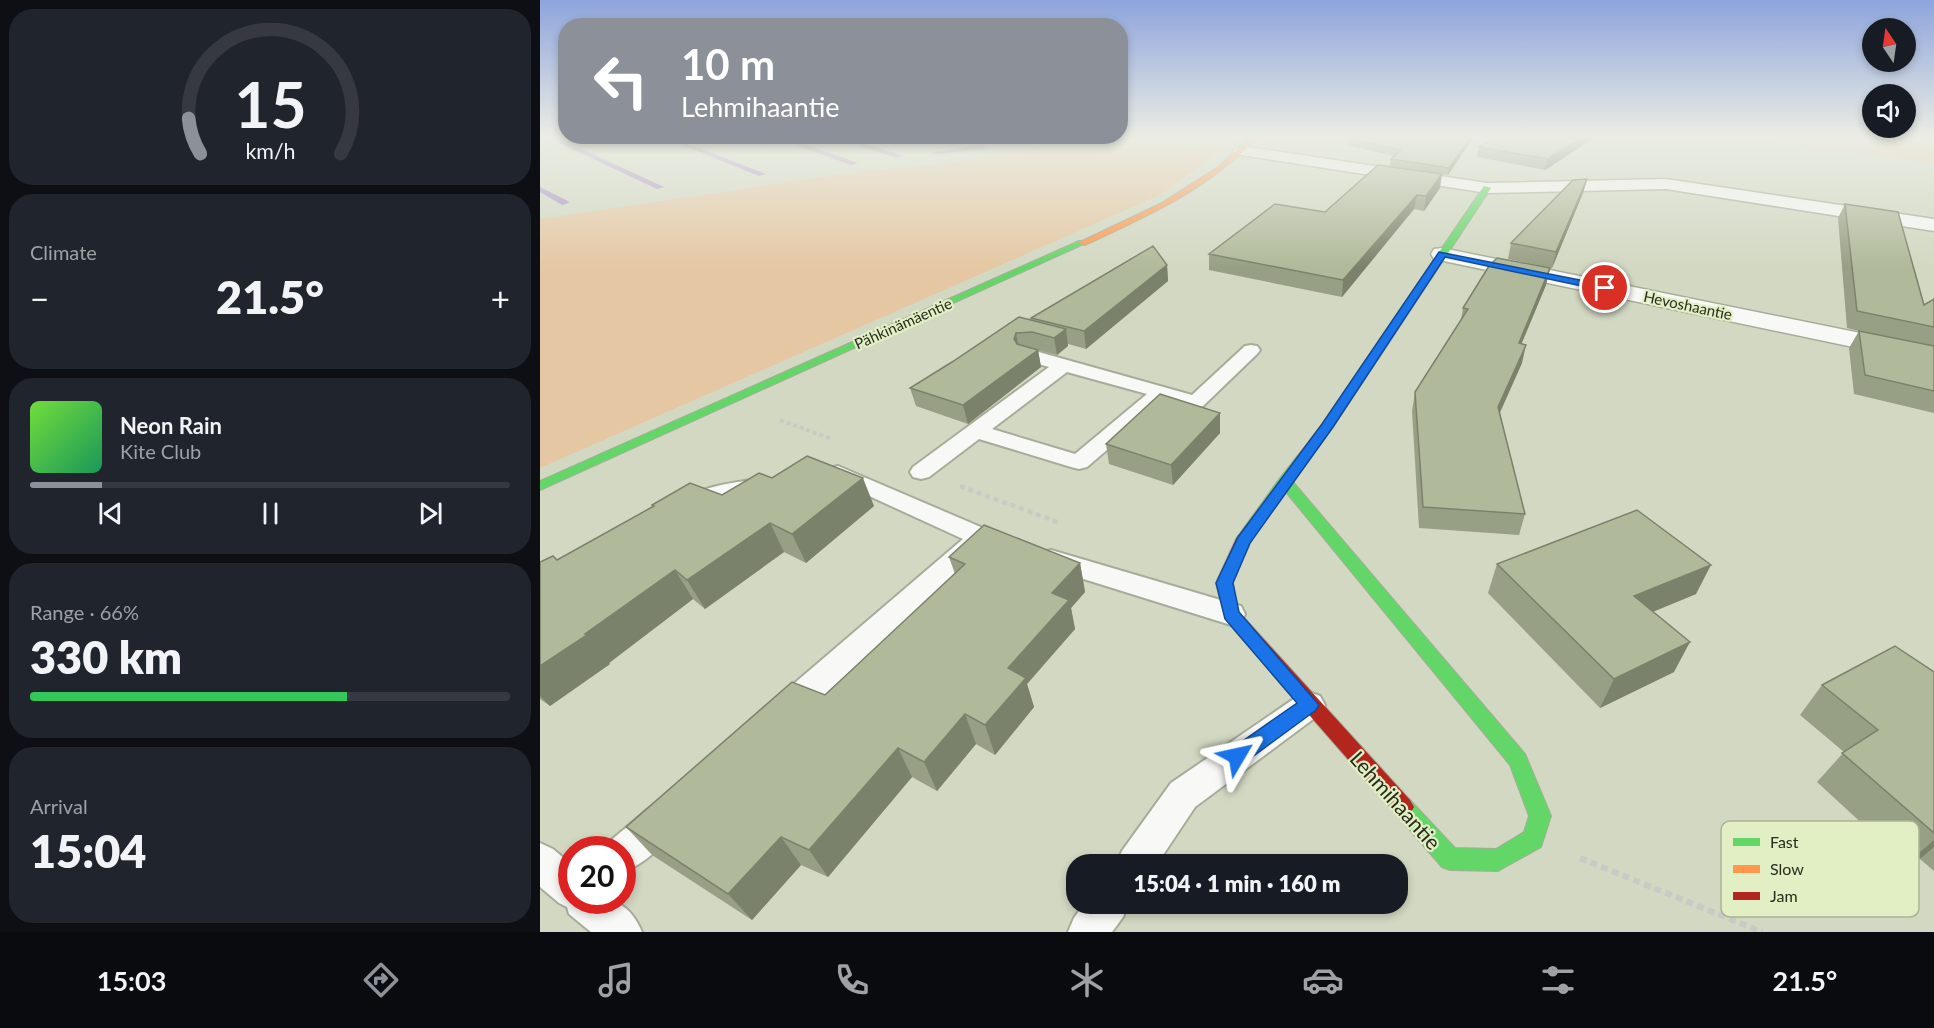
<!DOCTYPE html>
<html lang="en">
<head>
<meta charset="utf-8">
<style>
	body { margin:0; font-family:Lato,sans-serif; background:#20242c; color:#f1f3f6; height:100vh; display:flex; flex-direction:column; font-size:22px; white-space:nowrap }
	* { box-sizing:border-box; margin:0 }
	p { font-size:20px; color:#9ea1a6 }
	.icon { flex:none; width:33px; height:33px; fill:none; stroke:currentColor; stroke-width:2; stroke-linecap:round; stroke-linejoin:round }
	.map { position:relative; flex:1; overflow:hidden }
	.details { display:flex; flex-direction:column; gap:9px; padding:9px; background:#0d0f14; width:540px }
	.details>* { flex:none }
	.guide { position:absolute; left:18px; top:18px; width:570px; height:126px; border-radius:24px; box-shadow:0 3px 9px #0003; background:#8c9099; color:#fff; overflow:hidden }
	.needle { width:39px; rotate:347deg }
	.tools { position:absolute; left:1322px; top:18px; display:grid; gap:12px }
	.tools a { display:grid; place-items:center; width:54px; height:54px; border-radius:50%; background:#171b24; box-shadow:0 3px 9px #0003; font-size:30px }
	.speed { position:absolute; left:18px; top:836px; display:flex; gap:12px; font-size:30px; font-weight:700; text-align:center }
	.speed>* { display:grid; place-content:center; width:78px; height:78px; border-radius:50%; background:#171b24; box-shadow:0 3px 9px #0003; line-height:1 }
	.speed .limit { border:9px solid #d22; background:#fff; color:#111 }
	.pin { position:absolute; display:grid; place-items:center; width:51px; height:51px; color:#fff; margin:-26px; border:3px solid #fff; border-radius:50%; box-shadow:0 2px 6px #0007 }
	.me { position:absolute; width:66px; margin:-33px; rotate:54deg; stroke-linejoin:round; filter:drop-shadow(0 0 4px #0008) }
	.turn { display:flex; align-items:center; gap:21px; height:126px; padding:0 24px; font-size:27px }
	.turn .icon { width:78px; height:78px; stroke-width:2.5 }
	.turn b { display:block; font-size:42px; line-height:51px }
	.big { font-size:45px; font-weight:800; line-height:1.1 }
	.details .tile { flex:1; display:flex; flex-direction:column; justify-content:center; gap:9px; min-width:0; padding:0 21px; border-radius:24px; background:#20242c }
	.details .dial { align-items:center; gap:0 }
	.dial svg { height:156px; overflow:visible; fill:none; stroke:#363941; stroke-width:7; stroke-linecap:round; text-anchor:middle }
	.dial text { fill:#f1f3f6; stroke:none }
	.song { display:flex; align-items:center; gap:18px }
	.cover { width:72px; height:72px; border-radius:9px; background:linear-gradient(135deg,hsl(100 70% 55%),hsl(150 70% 35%)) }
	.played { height:6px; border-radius:3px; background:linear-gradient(90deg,#8c9099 15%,#363941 15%) }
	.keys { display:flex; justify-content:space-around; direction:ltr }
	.heat { display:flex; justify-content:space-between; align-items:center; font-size:33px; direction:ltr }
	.charge { height:9px; border-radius:4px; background:linear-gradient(90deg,#34c759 66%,#363941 0) }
	.trip { position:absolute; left:526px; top:854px; width:342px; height:60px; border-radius:24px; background:#171b24; box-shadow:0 3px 9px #0003; font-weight:800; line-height:60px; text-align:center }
	.tabs { display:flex; height:96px; justify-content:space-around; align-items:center; background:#090b0e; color:#9ea1a6 }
	.tabs .icon { width:42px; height:42px }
	.tabs .active { color:#8c9099 }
	.tabs b { font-size:27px; color:#f1f3f6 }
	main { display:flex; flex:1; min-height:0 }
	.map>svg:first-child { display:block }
</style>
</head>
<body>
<main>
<section class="details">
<div class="tile dial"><svg viewBox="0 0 100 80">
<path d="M14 69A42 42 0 1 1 86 69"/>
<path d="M14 69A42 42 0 0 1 8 51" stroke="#8c9099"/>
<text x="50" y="56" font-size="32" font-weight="700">15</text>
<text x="50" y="72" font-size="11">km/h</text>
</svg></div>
<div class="tile"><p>Climate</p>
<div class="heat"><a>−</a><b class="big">21.5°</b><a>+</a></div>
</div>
<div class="tile">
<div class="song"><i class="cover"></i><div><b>Neon Rain</b><p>Kite Club</p></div></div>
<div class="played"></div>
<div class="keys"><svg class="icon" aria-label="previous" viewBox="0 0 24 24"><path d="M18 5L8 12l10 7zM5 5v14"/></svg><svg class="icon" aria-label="pause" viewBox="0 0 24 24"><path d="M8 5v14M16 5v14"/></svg><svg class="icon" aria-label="next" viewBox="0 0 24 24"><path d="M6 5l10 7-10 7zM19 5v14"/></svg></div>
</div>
<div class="tile"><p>Range · 66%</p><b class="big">330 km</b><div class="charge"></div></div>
<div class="tile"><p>Arrival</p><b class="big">15:04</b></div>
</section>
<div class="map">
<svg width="1394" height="932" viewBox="0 0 1394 932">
	<rect width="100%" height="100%" fill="#d2d8c2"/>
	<!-- green -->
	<path fill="#e5c8a3" d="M531,138h168l-79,57 -620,273v-249l317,-47 87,-8 62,-11z
		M1204,138h190v25z"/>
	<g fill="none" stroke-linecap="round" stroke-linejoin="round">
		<!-- stream -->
		<path fill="#a78cc9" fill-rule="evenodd" d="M9,138h9l106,49 -7,2z
			M125,138h9l92,36 -7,2z
			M237,138h10l71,25 -7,2z
			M297,138h10l57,18 -7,2z
			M443,145l3,4 -50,5 -4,-2z
			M0,187l28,14 1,2 -7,2 -22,-13z"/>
		<!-- lane casing -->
		<g stroke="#a7ac9a" stroke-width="4">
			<path id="lane" d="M711,345l6,1 3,4 -3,4 -54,52 -7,2 -31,-8 -78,67 -8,2 -8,-2 -92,-28 -50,38 -8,2 -8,-2 -3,-5 3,-5 136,-100 -28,-8 -2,-4 2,-4h14l157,44 53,-49zM527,372l80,22 -72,60 -83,-25z
				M298,466l152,65 22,7 4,6 -4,6 -9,3 -18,-6 -187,172 -11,4 -11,-4 -5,-10 5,-10 187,-160 -133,-61 -3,-5 3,-5z
				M218,479l8,2 4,5 -4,5 -47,10 -29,14 -8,-2 -4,-6c13,-21 57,-24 80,-28z
				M511,550l190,56 4,8 -4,8 -10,3 -189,-59 -4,-7 4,-7z
				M769,692l11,4 5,9 -5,9 -125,93 -38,57h-41l6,-13 49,-68 127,-87z
				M121,804l13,5 5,12c-9,21 -35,43 -57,52v-24h-16l3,-7 39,-33z
				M0,843l13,6 19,16v35c34,0 54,-5 70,32h-51l-22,-18 -2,-7 -8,-4 -19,-16z
				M545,903h43l-5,14 -11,15h-44l6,-14z"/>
		</g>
		<!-- street casing -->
		<g stroke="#a7ac9a" stroke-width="3">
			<path id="street" d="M701,146l246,37 179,-4 268,40v12l-268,-42 -179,4 -252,-39 -2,-3z
				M902,248l492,100v16l-500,-105 -3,-5 3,-5z"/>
		</g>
		<!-- fast casing -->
		<g stroke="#a7ac9a" stroke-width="2">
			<path id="fast" d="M944,186l7,2 -158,239 -40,55 232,272 26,62 -10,31 -43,24 -48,-1 -8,-3 -46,-53 -4,-7 4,-7 7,-3 7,3 45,48 41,1 28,-17 5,-16 -19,-51 -224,-273 -37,51h-10l-3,-4 44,-61 42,-53z
				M539,241l7,2 -546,247v-9z"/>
		</g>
		<!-- slow casing -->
		<g stroke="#a7ac9a" stroke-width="2">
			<path id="slow" d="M710,138h7c-49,51 -109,78 -172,107l-7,-2 82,-39 58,-37z"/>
		</g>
		<!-- jam casing -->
		<g stroke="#a7ac9a" stroke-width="2">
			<path id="jam" d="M704,534l5,1 3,4 -20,44 7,29 171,188 4,7 -4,7 -7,3 -7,-3 -171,-195 -9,-36 20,-44 3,-4z"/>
		</g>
		<!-- path-far2 -->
		<path stroke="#c9cac5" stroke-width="4" stroke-dasharray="4 3" stroke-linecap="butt" d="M240,420l52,19"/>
		<!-- path-far1 -->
		<path stroke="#c9cac5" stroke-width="4.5" stroke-dasharray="5 4" stroke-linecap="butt" d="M420,486l100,37"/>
		<!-- path -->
		<path stroke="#c9cac5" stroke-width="6" stroke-dasharray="7 4.5" stroke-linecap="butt" d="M1040,858l182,74"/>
		<!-- lane -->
		<use href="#lane" fill="#f8f9f6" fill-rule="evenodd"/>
		<!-- street -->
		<use href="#street" fill="#f8f9f6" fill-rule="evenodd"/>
		<!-- fast -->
		<use href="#fast" fill="#63d668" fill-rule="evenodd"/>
		<!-- slow -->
		<use href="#slow" fill="#ff974d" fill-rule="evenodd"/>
		<!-- jam -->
		<use href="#jam" fill="#b3261e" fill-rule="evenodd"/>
	</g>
	<!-- wall -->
	<path fill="#979f84" d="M809,138h124l-25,37 -58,-9 1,-7 3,-3 -47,-11v-6z
		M956,138h98l-49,32 -68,-13 2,-10z
		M1047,179l-4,14 -31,75 -44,-9 3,-16z
		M900,188l-16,23 -10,-2 -72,88 -133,-27v-16l116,-42z
		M1305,204l79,101 10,-6v114l-80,-19 -5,-46 10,-17 -12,-3 -9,-110z
		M627,265l1,16 -82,68 -18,-5v2l-11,9 -19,-5 3,17 -73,57 -52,-18 -6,-18 121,-68v-2z
		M1010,268l-4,17 -24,58v20l-22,50 25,101 -6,21 -100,-7 -7,-117 3,-19 46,-72 2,-12z
		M680,413v20l-47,52 -64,-21 -3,-20z
		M232,478l102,28 -68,57 -22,-11 -79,57 -12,-10 -84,64 1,1 -60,42 -10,-7v-137l17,-2 96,-54 -1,-1 70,-10z
		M409,557l131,6 5,29 -14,16 4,21 -48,55 7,23 -39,48 -19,-11 -39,47 -25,-14 -84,100 -27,-12 -49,55 -100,-65 -26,-28 199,-132 130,-121z
		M957,564l199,30 -43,18 21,60 -74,36 -112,-115z
		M1394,672v199l-14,-12 -14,5 -89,-82 27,-30 -44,-37 22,-30z"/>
	<!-- shaded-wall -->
	<path fill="#7b826b" d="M930,138h3l-25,37 1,-7z
		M1041,138h13l-49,32 3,-11z
		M902,174l-2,14 -16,23 2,-15z
		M1047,179l-4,14 -31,75 4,-16z
		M877,195l-3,14 -72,88 1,-17z
		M627,265l1,16 -82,68 -2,-18z
		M1010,268l-4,17 -32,76 5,-18z
		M526,329l2,17 -11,9 -3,-17z
		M476,333l3,17 -5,-11z
		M986,345l-4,18 -29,64 5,-20z
		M498,350l3,17 -73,57 -5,-19z
		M680,413v20l-47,52 -2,-20z
		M323,478l11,28 -68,57 -14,-29z
		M230,523l14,29 -79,57 -18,-29z
		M540,563l5,29 -14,16 4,21 -48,55 7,23 -39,48 -10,-30 23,-57 44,-75z
		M1171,565l-15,29 -76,31 14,-29z
		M135,570l18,29 -84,64 1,1 -60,42 -10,-10v-30z
		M1150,642l-16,30 -74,36 14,-29z
		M425,714l11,30 -39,47 -13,-29z
		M358,748l14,29 -84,100 -19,-27z
		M241,837l20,28 -49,55 -24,-26z
		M1394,840v7l-14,12 -14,5z"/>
	<!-- building -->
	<path fill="#b0b999" stroke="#7b826b" stroke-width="1.5" d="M809,138h121l-21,30 -58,-9 10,-9 -54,-11z
		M956,138h85l-33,21 -69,-12z
		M838,165l64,9 -16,22 -9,-1 -74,85 -134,-26 66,-50 50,8z
		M1047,179l-31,73 -45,-9 62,-63z
		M1305,204l53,8 26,93 10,-6v28l-77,-16z
		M613,246l14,19 -83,66 -53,-13z
		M957,258l53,10 -31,75 7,2 -28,62 27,107 -102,-7 -8,-115 53,-83 -5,-1 26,-42z
		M479,317l47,12 -12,9 -22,-6 -16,1 -2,6 3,5 21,6 -75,55 -53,-17 42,-26z
		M1319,331l75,15v45l-69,-16z
		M620,394l60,19 -49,52 -65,-21z
		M267,456l56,22 -71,56 -22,-11 -83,57 -12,-10 -90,64 2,1 -47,31v-104l13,-6 4,4 97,-54 -2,-1 38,-22 32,12 37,-22 13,5z
		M1097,510l74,55 -77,31 56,46 -76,37 -117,-115z
		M444,525l96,38 -28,30 17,7 -61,68 18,10 -41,47 -20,-11 -41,48 -26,-14 -89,102 -28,-13 -53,57 -102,-67 166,-145 33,13 140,-131 -16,-7z
		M1355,646l39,26v161l-92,-80 36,-23 -56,-45z"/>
	<!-- sky -->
	<linearGradient id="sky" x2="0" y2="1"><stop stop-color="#8ea4dc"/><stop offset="0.51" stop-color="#ebede4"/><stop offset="1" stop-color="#ebede4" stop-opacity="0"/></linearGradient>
	<rect width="1394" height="268" fill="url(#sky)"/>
	<!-- route -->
	<path fill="#1a73e8" stroke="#114b97" stroke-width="1.5" d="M899,252l166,33 5,3 -5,3 -160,-34 -112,170 -83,116 -17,40 6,29 80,93 -3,5 -72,53 -7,2 -7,-2 -3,-7 3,-6 67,-47 -72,-84 -9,-36 22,-46 84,-113z"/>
	<g text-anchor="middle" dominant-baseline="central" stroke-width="4.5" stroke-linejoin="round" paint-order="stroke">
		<!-- far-street labels -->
		<g font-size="15" fill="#272c1d" stroke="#e2efc5">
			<text transform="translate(1148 305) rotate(12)">Hevoshaantie</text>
			<text transform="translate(363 323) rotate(-24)">Pähkinämäentie</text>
		</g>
		<!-- near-street labels -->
		<g font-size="21" fill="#272c1d" stroke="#e2efc5">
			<text transform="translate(856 800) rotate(48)">Lehmihaantie</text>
		</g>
	</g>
	<!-- legend -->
	<rect x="1181" y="821" width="198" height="96" rx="9" fill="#e2efc5" stroke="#aab493" stroke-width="1.5"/>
	<rect x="1193" y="838" width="27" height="8" fill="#63d668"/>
	<rect x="1193" y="865" width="27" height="8" fill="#ff974d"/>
	<rect x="1193" y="892" width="27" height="8" fill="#b3261e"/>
	<g font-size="16" fill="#272c1d">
		<text x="1230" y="848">Fast</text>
		<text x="1230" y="875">Slow</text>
		<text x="1230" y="902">Jam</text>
	</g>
</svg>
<div class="tools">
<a><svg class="needle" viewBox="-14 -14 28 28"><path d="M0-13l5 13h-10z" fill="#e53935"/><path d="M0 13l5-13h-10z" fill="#9ea1a6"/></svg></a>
<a><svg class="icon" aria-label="sound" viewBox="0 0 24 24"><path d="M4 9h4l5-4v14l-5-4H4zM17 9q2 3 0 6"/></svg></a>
</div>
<div class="speed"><div class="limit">20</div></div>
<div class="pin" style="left:1065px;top:288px;background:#d93025"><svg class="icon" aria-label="arrive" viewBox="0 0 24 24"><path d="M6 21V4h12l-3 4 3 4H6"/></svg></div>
<svg class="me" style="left:697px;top:756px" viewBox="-20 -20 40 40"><path d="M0-17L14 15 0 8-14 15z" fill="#1a73e8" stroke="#fff" stroke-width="4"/></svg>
<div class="trip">15:04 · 1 min · 160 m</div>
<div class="guide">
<div class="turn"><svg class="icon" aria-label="left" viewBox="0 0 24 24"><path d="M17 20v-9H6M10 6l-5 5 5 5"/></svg><div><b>10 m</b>Lehmihaantie</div></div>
</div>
</div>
</main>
<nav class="tabs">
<b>15:03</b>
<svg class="icon active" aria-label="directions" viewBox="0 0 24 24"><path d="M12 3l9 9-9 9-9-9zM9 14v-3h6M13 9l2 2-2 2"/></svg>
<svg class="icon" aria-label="music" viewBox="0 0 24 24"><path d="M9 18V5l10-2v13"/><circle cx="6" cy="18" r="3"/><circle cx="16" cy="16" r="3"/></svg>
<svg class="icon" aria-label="phone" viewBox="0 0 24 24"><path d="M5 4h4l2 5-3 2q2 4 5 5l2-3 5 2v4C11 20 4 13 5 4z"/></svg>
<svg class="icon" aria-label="climate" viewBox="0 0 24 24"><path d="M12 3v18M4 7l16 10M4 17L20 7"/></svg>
<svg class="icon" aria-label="car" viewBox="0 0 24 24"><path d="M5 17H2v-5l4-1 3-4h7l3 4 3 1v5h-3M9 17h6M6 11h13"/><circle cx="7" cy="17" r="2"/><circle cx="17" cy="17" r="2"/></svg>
<svg class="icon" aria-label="filters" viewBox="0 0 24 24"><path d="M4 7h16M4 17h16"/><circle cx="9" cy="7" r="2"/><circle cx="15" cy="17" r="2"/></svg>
<b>21.5°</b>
</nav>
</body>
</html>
